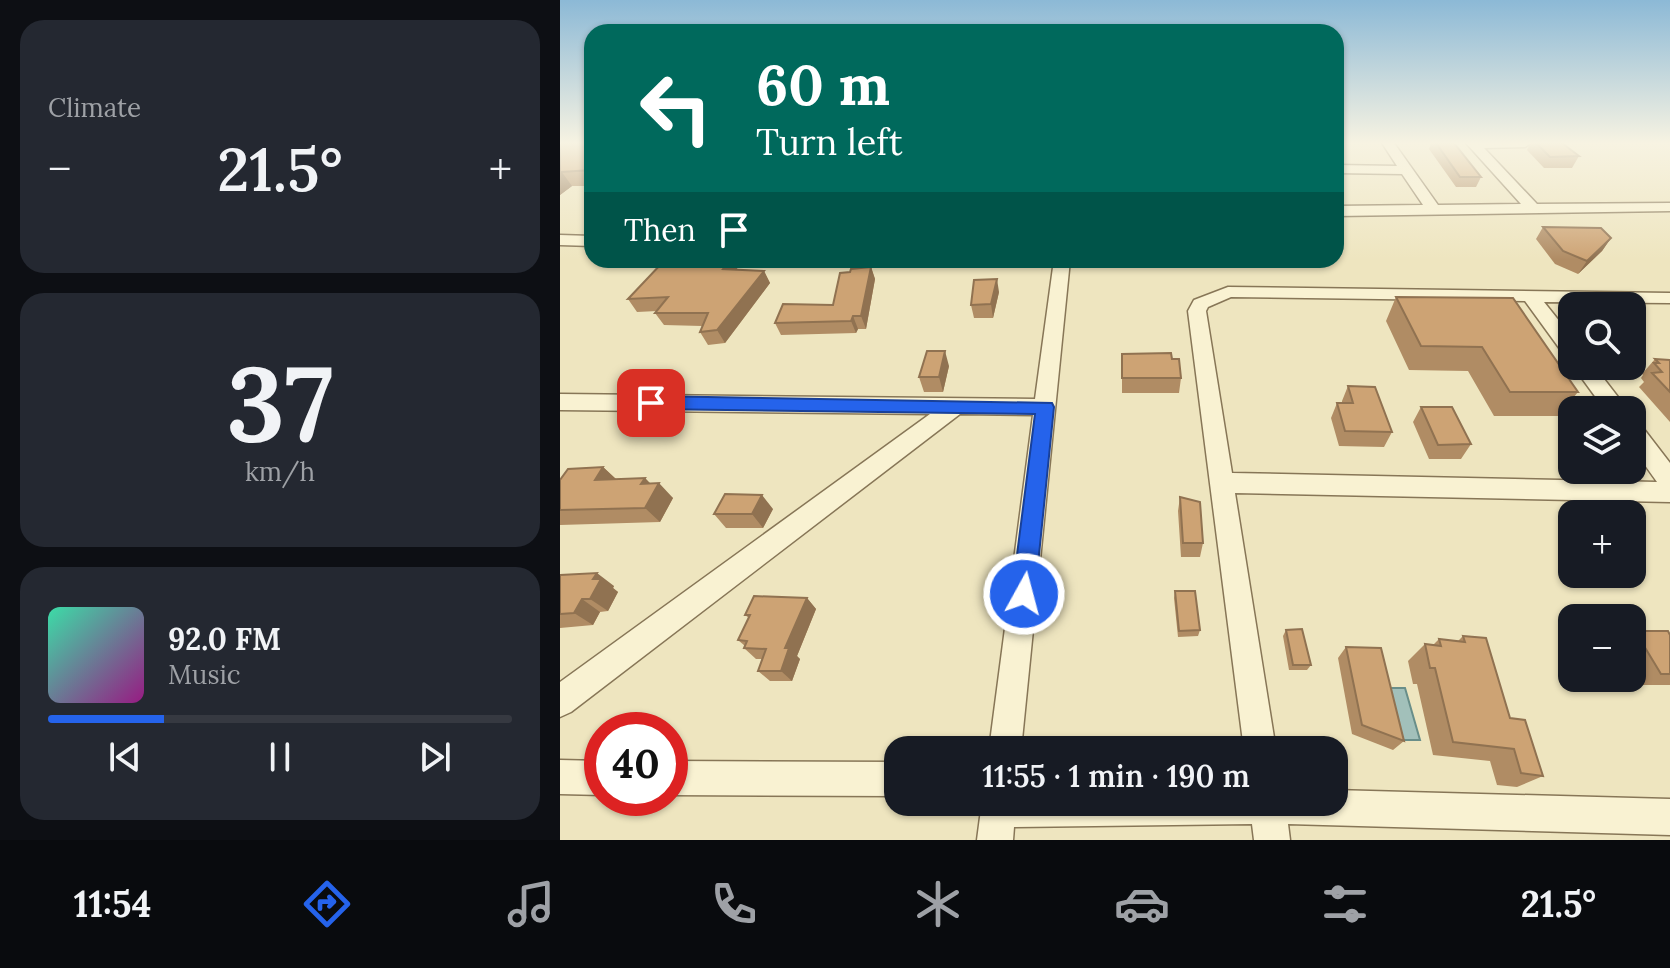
<!DOCTYPE html>
<html lang="en">
<head>
<meta charset="utf-8">
<style>
	body { margin:0; font-family:Lora,serif; background:#242831; color:#f1f3f6; height:100vh; display:flex; flex-direction:column; font-size:30px; white-space:nowrap }
	* { box-sizing:border-box; margin:0 }
	p { font-size:26px; color:#9ea1a6 }
	.icon { flex:none; width:44px; height:44px; fill:none; stroke:currentColor; stroke-width:2; stroke-linecap:round; stroke-linejoin:round }
	.map { position:relative; flex:1; overflow:hidden }
	.panel { display:flex; flex-direction:column; gap:20px; padding:20px; background:#0d0f14; width:560px }
	.panel>* { flex:none }
	.banner { position:absolute; left:24px; top:24px; width:760px; height:244px; border-radius:24px; box-shadow:0 2px 6px #0004; background:#00695c; color:#fff; overflow:hidden }
	.buttons { position:absolute; left:998px; top:292px; display:grid; gap:16px }
	.buttons a { display:grid; place-items:center; width:88px; height:88px; border-radius:16px; background:#171b24; box-shadow:0 2px 6px #0004; font-size:40px }
	.speed { position:absolute; left:24px; top:712px; display:flex; gap:16px; font-size:40px; font-weight:700; text-align:center }
	.speed>* { display:grid; place-content:center; width:104px; height:104px; border-radius:50%; background:#171b24; box-shadow:0 2px 6px #0004; line-height:1 }
	.speed .limit { border:12px solid #d22; background:#fff; color:#111 }
	.pin { position:absolute; display:grid; place-items:center; width:68px; height:68px; color:#fff; margin:-34px; border-radius:16px; box-shadow:0 4px 12px #0006 }
	.me { position:absolute; width:88px; margin:-44px; rotate:7deg; stroke-linejoin:round; filter:drop-shadow(0 0 6px #0008) }
	.turn { display:flex; align-items:center; gap:28px; height:168px; padding:0 40px; font-size:36px }
	.turn .icon { width:104px; height:104px; stroke-width:2.5 }
	.turn b { display:block; font-size:56px; line-height:68px }
	.then { display:flex; align-items:center; height:76px; padding:0 40px; background:#0003; gap:16px; font-size:30px }
	.big { font-size:60px; font-weight:600; line-height:1.1 }
	.panel .card { flex:1; display:flex; flex-direction:column; justify-content:center; gap:12px; min-width:0; padding:0 28px; border-radius:24px; background:#242831 }
	.panel .dial { align-items:center; gap:0 }
	.dial b { font-size:104px; line-height:1 }
	.song { display:flex; align-items:center; gap:24px }
	.cover { width:96px; height:96px; border-radius:12px; background:linear-gradient(135deg,hsl(160 70% 55%),hsl(310 70% 35%)) }
	.played { height:8px; border-radius:4px; background:linear-gradient(90deg,#2563eb 25%,#363941 25%) }
	.keys { display:flex; justify-content:space-around; direction:ltr }
	.heat { display:flex; justify-content:space-between; align-items:center; font-size:44px; direction:ltr }
	.trip { position:absolute; left:324px; top:736px; width:464px; height:80px; border-radius:24px; background:#171b24; box-shadow:0 2px 6px #0004; font-weight:600; line-height:80px; text-align:center }
	.dock { display:flex; height:128px; justify-content:space-around; align-items:center; background:#090b0e; color:#9ea1a6 }
	.dock .icon { width:56px; height:56px }
	.dock .current { color:#2563eb }
	.dock b { font-size:36px; color:#f1f3f6 }
	main { display:flex; flex:1; min-height:0 }
	.map>svg:first-child { display:block }
</style>
</head>
<body>
<main>
<section class="panel">
<div class="card"><p>Climate</p>
<div class="heat"><a>−</a><b class="big">21.5°</b><a>+</a></div>
</div>
<div class="card dial"><b>37</b><p>km/h</p></div>
<div class="card">
<div class="song"><i class="cover"></i><div><b>92.0 FM</b><p>Music</p></div></div>
<div class="played"></div>
<div class="keys"><svg class="icon" aria-label="previous" viewBox="0 0 24 24"><path d="M18 5L8 12l10 7zM5 5v14"/></svg><svg class="icon" aria-label="pause" viewBox="0 0 24 24"><path d="M8 5v14M16 5v14"/></svg><svg class="icon" aria-label="next" viewBox="0 0 24 24"><path d="M6 5l10 7-10 7zM19 5v14"/></svg></div>
</div>
</section>
<div class="map">
<svg width="1110" height="840" viewBox="0 0 1110 840">
	<rect width="100%" height="100%" fill="#eee5bf"/>
	<!-- water -->
	<path fill="#a2c0ba" stroke="#698e89" stroke-width="2" d="M826,688h19l15,52h-19z"/>
	<g fill="none" stroke-linecap="round" stroke-linejoin="round">
		<!-- minor casing -->
		<g stroke="#877657" stroke-width="3">
			<path id="minor" d="M822,143h12l44,62 83,-1 -55,-61h65l-6,4 -41,1 53,56 133,-1v8l-334,5v-10l87,-1 -21,-31 -66,-1v-8l61,1z
				M0,235l32,1v10l-32,-1z
				M494,260h16l-49,490h-32l44,-335 -73,-1 -389,298 -11,5v-35l370,-268 -370,-4v-16l475,5z
				M668,287l442,6v10l-126,-1 28,35v21l-7,-2 -40,-55 -294,-4 -23,10 -2,4 26,162 425,9 -25,-35v-25l8,2 30,39v39l-435,-9 41,257h-32l-56,-439 6,-11z
				M1013,366h21l34,44h-23z
				M0,760l42,1v34l-42,-1z
				M110,761l228,1v34l-228,-1z
				M774,790l336,9v36l-382,-11 2,16h-36l-2,-16 -238,3 -1,13h-36l5,-38h352z"/>
		</g>
		<!-- minor -->
		<use href="#minor" fill="#f9f2d2" fill-rule="evenodd"/>
	</g>
	<!-- wall -->
	<path fill="#b08c64" d="M0,143h32v43h-20l-12,9z
		M871,143h23l27,34 -5,10h-20l-27,-38z
		M970,143h32l17,13 -7,12h-28l-17,-18z
		M983,227l68,11 -9,13 -24,23 -23,-10 -19,-25z
		M311,267l4,12 -9,50h-8l-2,4 -75,2 -6,-12 58,-18 17,-33z
		M178,270l26,1 6,12 -45,60 -17,2 -8,-13 2,-6 -38,-1 -9,-12 2,-2 -20,1 -9,-13z
		M439,292l-6,26h-19l-3,-13z
		M836,297l182,95 -20,24h-64l-26,-45 -59,-1 -23,-49z
		M562,354l50,5 9,19 -2,15h-57z
		M1095,359l15,1v62l-31,-35 5,-5 -3,-4 2,-3 -1,-1z
		M389,366l-6,26h-19l-5,-15z
		M788,386l44,46 -8,15 -45,-1 -8,-28 6,-15h5v-2z
		M861,407l50,37 -10,15h-32l-16,-37z
		M43,467l13,12 29,-1 5,6 23,14 -13,24 -100,3v-45z
		M620,497l23,46 -3,14h-19l-3,-46z
		M213,509l-10,19h-37l-12,-14z
		M0,575l54,11 -1,2 5,4 -10,19 -8,1 -7,13 -33,3z
		M615,591l25,39 -2,6 -20,1 -4,-39z
		M247,598l9,11 -19,47 3,3 -8,22h-22l-12,-10 4,-12h-6l-12,-11 1,-2 -7,-6 11,-22 -4,-3z
		M726,630l25,35 -4,5h-18l-6,-34z
		M1075,631l35,4v50h-30l-8,-14v-38z
		M903,636l47,82 33,58 -26,11 -20,-2 -7,-24 -57,-6 -16,-71h-4l-5,-23 17,-17 8,1 6,-6 19,2z
		M786,647l58,94 -11,9 -41,-16 -14,-76z"/>
	<!-- shaded-wall -->
	<path fill="#907251" d="M1,171l11,15 -12,9v-23z
		M1051,238l-9,13 -24,23 9,-13z
		M170,260h3l5,10 -15,-1z
		M311,267l4,12 -9,50 -5,-13z
		M204,271l6,12 -45,60 -8,-13z
		M437,279l2,13 -6,26 -2,-14z
		M293,316l5,13 -2,4 -5,-12z
		M385,351l4,15 -6,26 -4,-15z
		M43,467l15,14 -23,-1z
		M85,478l11,11 3,-6 14,15 -13,24 -15,-14 -4,-24z
		M202,495l11,14 -10,19 -11,-14z
		M37,573l17,13 -1,2 5,4 -10,19 -18,-12 3,-20z
		M247,598l9,11 -19,47 3,3 -8,22 -11,-10 4,-23z
		M22,599l18,13 -7,13 -19,-12z"/>
	<!-- building -->
	<path fill="#cda374" stroke="#907251" stroke-width="2" d="M0,143h32v27l-32,2z
		M876,143h18l27,34h-21z
		M976,143h26l17,13 -29,1z
		M983,227l58,1 10,10 -24,23 -24,-10z
		M112,260h58l-7,9 41,2 -47,59 -17,2 8,-19h-53l13,-16 -40,2 34,-36h8z
		M311,267l-10,49h-8l-2,5 -76,2 8,-19 50,1 7,-32 10,-1 1,-3z
		M437,279l-6,25 -20,1 3,-25z
		M836,297l117,1 65,94h-68l-28,-45 -61,-1z
		M367,351h18l-6,26h-20z
		M611,353l1,6h7l2,19h-59v-24z
		M1095,359l15,1v32l-18,-19 10,-1 -8,-9h5z
		M788,386l27,1 17,45 -47,-1 -8,-28h16z
		M861,407h31l19,37 -33,1z
		M43,467l-8,13 50,-2 -4,6 18,-1 -14,25 -85,2v-30l8,-11z
		M165,494l37,1 -10,19h-38z
		M620,497l20,5 3,41h-20z
		M37,573l-4,6h8l-11,20h-8l-8,14 -14,1v-39z
		M615,591h20l5,39 -21,1z
		M194,596l53,2 -22,50h4l-8,23h-23l8,-22 -22,-1 3,-7 -9,-1 12,-25h-5z
		M742,629l9,36h-18l-7,-35z
		M1075,631h33l2,4v39h-9z
		M903,636l23,2 24,80 15,2 18,56 -22,-3 -7,-24 -61,-7 -18,-74h-5l-5,-24 16,2 -2,-7 26,3z
		M786,647l35,1 23,93 -42,-16z"/>
	<!-- sky -->
	<linearGradient id="sky" x2="0" y2="1"><stop stop-color="#8cb9d6"/><stop offset="0.55" stop-color="#f7f3e2"/><stop offset="1" stop-color="#f7f3e2" stop-opacity="0"/></linearGradient>
	<rect width="1110" height="260" fill="url(#sky)"/>
	<!-- route -->
	<path fill="#2563eb" stroke="#184099" stroke-width="2" d="M91,396l401,7 2,4 -19,187 -3,8 -8,3 -9,-3 -3,-8 23,-180 -384,-5 -8,-6z"/>
</svg>
<div class="buttons">
<a><svg class="icon" aria-label="search" viewBox="0 0 24 24"><circle cx="10" cy="10" r="6"/><path d="M15 15l6 6"/></svg></a>
<a><svg class="icon" aria-label="layers" viewBox="0 0 24 24"><path d="M12 4l9 5-9 5-9-5zM3 14l9 5 9-5"/></svg></a>
<a>+</a>
<a>−</a>
</div>
<div class="speed"><div class="limit">40</div></div>
<div class="pin" style="left:91px;top:403px;background:#d93025"><svg class="icon" aria-label="arrive" viewBox="0 0 24 24"><path d="M6 21V4h12l-3 4 3 4H6"/></svg></div>
<svg class="me" style="left:464px;top:594px" viewBox="-20 -20 40 40"><circle r="17" fill="#2563eb" stroke="#fff" stroke-width="3"/><path d="M0-11L8 9 0 5-8 9z" fill="#fff"/></svg>
<div class="trip">11:55 · 1 min · 190 m</div>
<div class="banner">
<div class="turn"><svg class="icon" aria-label="left" viewBox="0 0 24 24"><path d="M17 20v-9H6M10 6l-5 5 5 5"/></svg><div><b>60 m</b>Turn left</div></div>
<div class="then">Then<svg class="icon" aria-label="arrive" viewBox="0 0 24 24"><path d="M6 21V4h12l-3 4 3 4H6"/></svg></div>
</div>
</div>
</main>
<nav class="dock">
<b>11:54</b>
<svg class="icon current" aria-label="directions" viewBox="0 0 24 24"><path d="M12 3l9 9-9 9-9-9zM9 14v-3h6M13 9l2 2-2 2"/></svg>
<svg class="icon" aria-label="music" viewBox="0 0 24 24"><path d="M9 18V5l10-2v13"/><circle cx="6" cy="18" r="3"/><circle cx="16" cy="16" r="3"/></svg>
<svg class="icon" aria-label="phone" viewBox="0 0 24 24"><path d="M5 4h4l2 5-3 2q2 4 5 5l2-3 5 2v4C11 20 4 13 5 4z"/></svg>
<svg class="icon" aria-label="climate" viewBox="0 0 24 24"><path d="M12 3v18M4 7l16 10M4 17L20 7"/></svg>
<svg class="icon" aria-label="car" viewBox="0 0 24 24"><path d="M5 17H2v-5l4-1 3-4h7l3 4 3 1v5h-3M9 17h6M6 11h13"/><circle cx="7" cy="17" r="2"/><circle cx="17" cy="17" r="2"/></svg>
<svg class="icon" aria-label="filters" viewBox="0 0 24 24"><path d="M4 7h16M4 17h16"/><circle cx="9" cy="7" r="2"/><circle cx="15" cy="17" r="2"/></svg>
<b>21.5°</b>
</nav>
</body>
</html>
